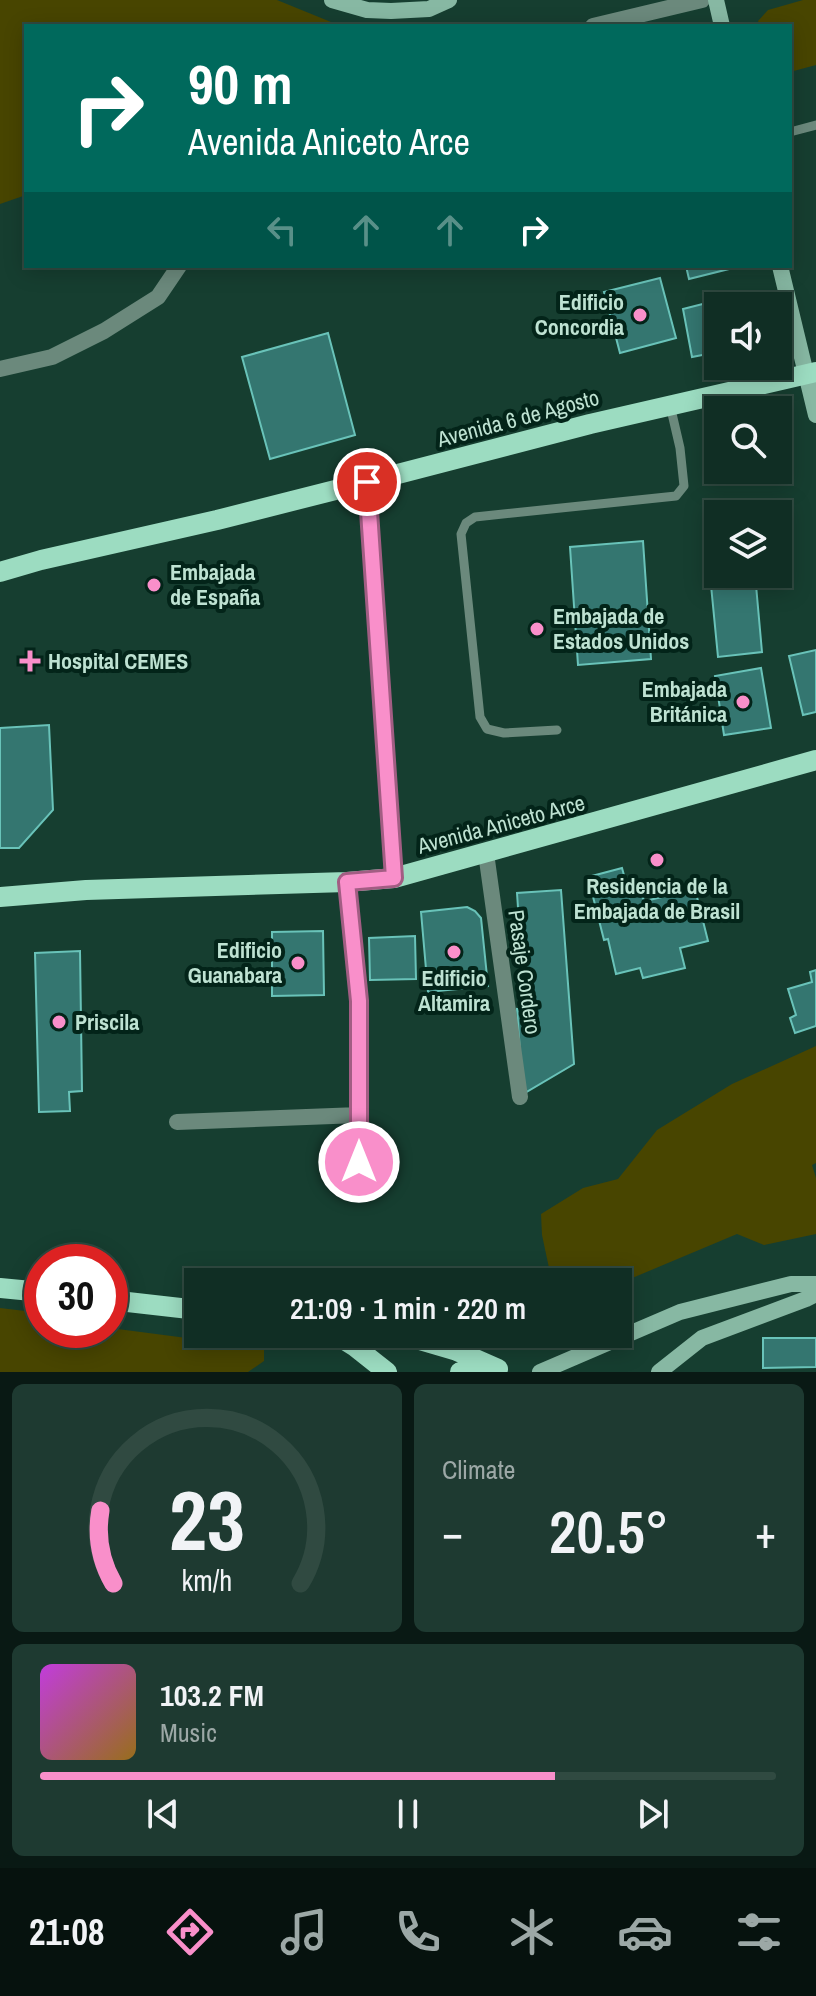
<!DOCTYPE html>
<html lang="en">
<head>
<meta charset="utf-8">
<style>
	body { margin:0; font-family:"Archivo Narrow",sans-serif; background:#1e3a31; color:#f1f3f6; height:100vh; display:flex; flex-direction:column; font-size:30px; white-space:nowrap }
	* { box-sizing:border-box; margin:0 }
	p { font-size:26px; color:#9ca8a6 }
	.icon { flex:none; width:44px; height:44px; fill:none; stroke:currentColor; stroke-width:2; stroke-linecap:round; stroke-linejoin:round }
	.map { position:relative; height:1372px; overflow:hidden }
	.panel { display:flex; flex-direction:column; gap:12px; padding:12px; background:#091914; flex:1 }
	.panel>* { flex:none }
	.hud { position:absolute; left:24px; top:24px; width:768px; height:244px; border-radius:0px; box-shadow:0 4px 20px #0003,0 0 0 2px #304a41; background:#00695c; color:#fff; overflow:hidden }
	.buttons { position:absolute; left:704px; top:292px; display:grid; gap:16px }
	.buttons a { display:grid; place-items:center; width:88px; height:88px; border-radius:0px; background:#102e24; box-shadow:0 4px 20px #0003,0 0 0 2px #304a41; font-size:40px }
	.speed { position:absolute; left:24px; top:1244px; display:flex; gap:16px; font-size:40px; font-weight:700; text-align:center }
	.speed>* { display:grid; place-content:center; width:104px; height:104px; border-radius:50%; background:#102e24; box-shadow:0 4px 20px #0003,0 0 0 2px #304a41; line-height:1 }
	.speed .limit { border:12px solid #d22; background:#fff; color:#111 }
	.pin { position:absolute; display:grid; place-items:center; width:68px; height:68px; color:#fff; margin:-34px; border:4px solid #fff; border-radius:50%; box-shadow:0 2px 8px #0007 }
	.me { position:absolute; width:88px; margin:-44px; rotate:0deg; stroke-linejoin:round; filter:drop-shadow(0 0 6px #0008) }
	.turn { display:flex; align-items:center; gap:28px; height:168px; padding:0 32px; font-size:36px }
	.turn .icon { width:104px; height:104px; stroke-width:2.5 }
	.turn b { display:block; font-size:56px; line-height:68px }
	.lanes { display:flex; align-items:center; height:76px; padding:0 32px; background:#0003; justify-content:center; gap:40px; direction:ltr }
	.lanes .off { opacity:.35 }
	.big { font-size:60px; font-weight:600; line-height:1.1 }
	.panel .tile { flex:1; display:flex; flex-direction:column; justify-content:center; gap:12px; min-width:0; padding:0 28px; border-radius:12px; background:#1e3a31 }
	.panel .dial { align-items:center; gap:0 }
	.dial svg { height:208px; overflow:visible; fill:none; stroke:#304a41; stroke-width:7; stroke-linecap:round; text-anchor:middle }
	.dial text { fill:#f1f3f6; stroke:none }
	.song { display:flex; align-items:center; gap:24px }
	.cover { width:96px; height:96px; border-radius:12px; background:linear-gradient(135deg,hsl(290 70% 55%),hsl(40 70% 35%)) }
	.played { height:8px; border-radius:4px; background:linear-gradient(90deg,#f98fca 70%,#304a41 70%) }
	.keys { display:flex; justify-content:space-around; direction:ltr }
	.heat { display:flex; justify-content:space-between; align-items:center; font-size:44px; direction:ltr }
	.panel .tiles { flex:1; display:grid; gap:12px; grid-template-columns:1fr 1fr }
	.tile:last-child { grid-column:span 2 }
	.trip { position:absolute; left:184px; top:1268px; width:448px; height:80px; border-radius:0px; background:#102e24; box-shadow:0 4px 20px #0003,0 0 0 2px #304a41; font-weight:600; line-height:80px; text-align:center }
	.tabs { display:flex; height:128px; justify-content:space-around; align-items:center; background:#06120e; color:#9ca8a6 }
	.tabs .icon { width:56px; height:56px }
	.tabs .current { color:#f98fca }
	.tabs b { font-size:36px; color:#f1f3f6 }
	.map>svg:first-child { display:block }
</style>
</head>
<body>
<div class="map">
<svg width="816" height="1372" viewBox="0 0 816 1372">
	<rect width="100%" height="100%" fill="#163e30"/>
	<!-- green -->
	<path fill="#484500" d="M0,0h277l54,22 22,4h-327v169l-26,9z
		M803,0h13v65l-26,7v-46h-30l-2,-5 10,-11z
		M816,1046v117l-4,2 4,13v56l-52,11 -27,-11 -119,50v-2h-66l-10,-47 -1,-21 42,-26 35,-9 39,-49 75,-46z
		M0,1308l42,5v17h68v-2l154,20v13l-16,11h-248z"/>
	<!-- building -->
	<path fill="#347670" stroke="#69c3b9" stroke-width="2" d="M686,266h46l1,2 -44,11z
		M660,278l16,60 -56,15 -16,-61z
		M746,293l3,13h-31v46l-26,5 -9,-48z
		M328,333l27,102 -85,24 -28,-102z
		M643,541l8,118 -73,6 -8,-118z
		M721,574h34l7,78 -44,5 -8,-82z
		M816,650v62l-13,3 -14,-59z
		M761,668l10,60 -47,7 -9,-59z
		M49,725l4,85 -34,38h-19v-120z
		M622,868l8,29 6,-3 6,3 3,4 50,-12 13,52 -28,7 5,20 -42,10 -3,-10 -24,6 -8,-35 -4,1 -16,-63z
		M561,890l13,174 -51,30 -6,-85 8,1 -8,-117z
		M467,907l8,4 6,7 7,68 -60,6 -7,-80z
		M323,931l1,64 -52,1v-64z
		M415,936l1,43 -46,1 -1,-42z
		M80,951l2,140 -13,1 1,19 -31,1 -4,-159z
		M816,970v56l-21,7 -5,-15 6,-3 -8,-26 24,-7 -2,-10z
		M763,1338h53v29l-53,1z"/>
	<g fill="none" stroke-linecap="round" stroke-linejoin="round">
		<!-- service -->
		<path stroke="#6b897c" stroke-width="9" d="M790,132l26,-7
			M557,730l-53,3 -17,-4 -7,-12 -19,-183 5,-11 9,-6 201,-21 8,-10 -4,-38 -10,-43"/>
		<!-- minor -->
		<path stroke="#6b897c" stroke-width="16" d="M593,26l109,-26
			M0,369l52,-12 52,-26 54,-34 21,-31
			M367,482l27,396
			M486,853l34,244
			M347,882l12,119v161
			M177,1122l182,-7"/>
		<!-- secondary -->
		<path stroke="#87b8a3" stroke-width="16" d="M332,0l35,10 24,1 38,-2 20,-9
			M716,0l6,26
			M780,266l36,149
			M540,1372l140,-60 111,-28h25
			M659,1372l43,-34 104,-39 10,-5"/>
		<!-- primary -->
		<path stroke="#9cdcc1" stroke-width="20" d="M0,572l41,-12 176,-40 150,-38 223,-58 226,-52
			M0,897l86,-7 261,-8 47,-4 422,-118
			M0,1288l42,4
			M110,1300l88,10
			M335,1334l19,12 33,26
			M399,1334l58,17 41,18
			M460,1372l34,-2"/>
	</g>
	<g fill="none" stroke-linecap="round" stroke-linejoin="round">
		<!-- route casing -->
		<g stroke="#a25d83" stroke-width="20">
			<path id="route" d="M359,1162v-161l-12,-119 47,-4 -27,-396"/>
		</g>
		<!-- route -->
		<use href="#route" stroke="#f98fca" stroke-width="14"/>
	</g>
	<!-- markers -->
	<g fill="#f98fca" stroke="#032419" stroke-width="3">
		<circle cx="640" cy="315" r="8"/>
		<circle cx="154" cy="585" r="8"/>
		<circle cx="537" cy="629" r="8"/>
		<path d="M26 649h8v8h8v8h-8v8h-8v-8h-8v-8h8z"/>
		<circle cx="743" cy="702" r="8"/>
		<circle cx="657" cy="860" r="8"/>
		<circle cx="454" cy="952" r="8"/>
		<circle cx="298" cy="963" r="8"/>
		<circle cx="59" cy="1022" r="8"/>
	</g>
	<g text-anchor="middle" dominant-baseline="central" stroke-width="8" stroke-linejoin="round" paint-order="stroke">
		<!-- poi labels -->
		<g font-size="22" font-weight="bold" fill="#bee2d2" stroke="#032419" text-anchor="start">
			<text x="624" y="302" text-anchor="end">Edificio<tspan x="624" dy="25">Concordia</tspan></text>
			<text x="170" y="572">Embajada<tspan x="170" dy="25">de España</tspan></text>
			<text x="553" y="616">Embajada de<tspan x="553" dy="25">Estados Unidos</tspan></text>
			<text x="48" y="661">Hospital CEMES</text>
			<text x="727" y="689" text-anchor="end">Embajada<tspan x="727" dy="25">Británica</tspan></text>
			<text x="657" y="886" text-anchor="middle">Residencia de la<tspan x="657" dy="25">Embajada de Brasil</tspan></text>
			<text x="282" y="950" text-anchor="end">Edificio<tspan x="282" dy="25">Guanabara</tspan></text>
			<text x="454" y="978" text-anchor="middle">Edificio<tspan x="454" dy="25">Altamira</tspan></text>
			<text x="75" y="1022">Priscila</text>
		</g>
		<!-- street labels -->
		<g font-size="22" fill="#bee2d2" stroke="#032419">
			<text transform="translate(518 418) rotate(-15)">Avenida 6 de Agosto</text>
			<text transform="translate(501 824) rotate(-15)">Avenida Aniceto Arce</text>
			<text transform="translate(525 972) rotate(82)">Pasaje Cordero</text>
		</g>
	</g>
</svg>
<div class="buttons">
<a><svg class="icon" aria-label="sound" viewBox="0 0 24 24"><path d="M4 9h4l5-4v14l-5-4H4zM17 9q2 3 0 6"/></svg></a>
<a><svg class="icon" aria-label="search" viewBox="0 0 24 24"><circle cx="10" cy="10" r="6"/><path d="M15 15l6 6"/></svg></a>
<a><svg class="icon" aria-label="layers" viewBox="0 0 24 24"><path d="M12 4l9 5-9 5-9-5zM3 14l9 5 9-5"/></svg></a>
</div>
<div class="speed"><div class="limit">30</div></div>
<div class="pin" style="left:367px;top:482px;background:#d93025"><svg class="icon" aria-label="arrive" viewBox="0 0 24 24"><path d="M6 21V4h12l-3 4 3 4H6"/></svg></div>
<svg class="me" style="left:359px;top:1162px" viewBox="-20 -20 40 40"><circle r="17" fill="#f98fca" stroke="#fff" stroke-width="3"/><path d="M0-11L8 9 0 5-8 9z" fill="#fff"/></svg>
<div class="trip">21:09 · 1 min · 220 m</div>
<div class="hud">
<div class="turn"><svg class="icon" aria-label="right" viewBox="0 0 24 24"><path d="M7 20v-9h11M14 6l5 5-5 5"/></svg><div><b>90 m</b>Avenida Aniceto Arce</div></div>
<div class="lanes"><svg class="icon off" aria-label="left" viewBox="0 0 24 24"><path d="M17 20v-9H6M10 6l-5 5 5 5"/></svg><svg class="icon off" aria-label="ahead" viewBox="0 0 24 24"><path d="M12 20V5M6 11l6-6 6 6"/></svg><svg class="icon off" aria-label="ahead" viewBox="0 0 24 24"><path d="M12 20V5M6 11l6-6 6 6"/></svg><svg class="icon" aria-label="right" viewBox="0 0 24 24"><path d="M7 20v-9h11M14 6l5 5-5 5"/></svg></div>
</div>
</div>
<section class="panel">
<div class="tiles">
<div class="tile dial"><svg viewBox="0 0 100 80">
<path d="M14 69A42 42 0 1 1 86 69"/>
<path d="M14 69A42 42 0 0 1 9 41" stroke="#f98fca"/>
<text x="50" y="56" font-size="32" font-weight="700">23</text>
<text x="50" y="72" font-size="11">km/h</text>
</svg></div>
<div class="tile"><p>Climate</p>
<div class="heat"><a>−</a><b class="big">20.5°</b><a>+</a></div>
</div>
<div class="tile">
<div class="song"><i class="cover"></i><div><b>103.2 FM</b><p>Music</p></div></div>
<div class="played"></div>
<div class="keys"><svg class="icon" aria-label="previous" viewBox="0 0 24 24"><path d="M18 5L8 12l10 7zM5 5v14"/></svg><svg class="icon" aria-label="pause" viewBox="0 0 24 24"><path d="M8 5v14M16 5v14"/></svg><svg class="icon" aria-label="next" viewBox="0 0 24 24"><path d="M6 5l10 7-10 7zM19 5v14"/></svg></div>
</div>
</div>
</section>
<nav class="tabs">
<b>21:08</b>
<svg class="icon current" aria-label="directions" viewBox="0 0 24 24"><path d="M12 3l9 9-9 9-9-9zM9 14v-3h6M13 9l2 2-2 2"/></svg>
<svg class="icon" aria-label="music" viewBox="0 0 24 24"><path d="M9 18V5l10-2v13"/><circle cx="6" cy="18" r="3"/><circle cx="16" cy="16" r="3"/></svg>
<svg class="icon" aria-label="phone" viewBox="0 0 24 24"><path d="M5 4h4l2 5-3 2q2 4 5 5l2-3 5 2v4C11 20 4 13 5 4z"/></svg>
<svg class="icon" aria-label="climate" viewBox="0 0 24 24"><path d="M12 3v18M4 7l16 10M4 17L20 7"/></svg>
<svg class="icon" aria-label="car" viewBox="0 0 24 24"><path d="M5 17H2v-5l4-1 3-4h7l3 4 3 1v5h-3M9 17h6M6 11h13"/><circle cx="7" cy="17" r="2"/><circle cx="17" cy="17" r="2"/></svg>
<svg class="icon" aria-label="filters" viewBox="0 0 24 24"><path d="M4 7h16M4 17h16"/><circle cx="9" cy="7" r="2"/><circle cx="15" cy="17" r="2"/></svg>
</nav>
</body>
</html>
